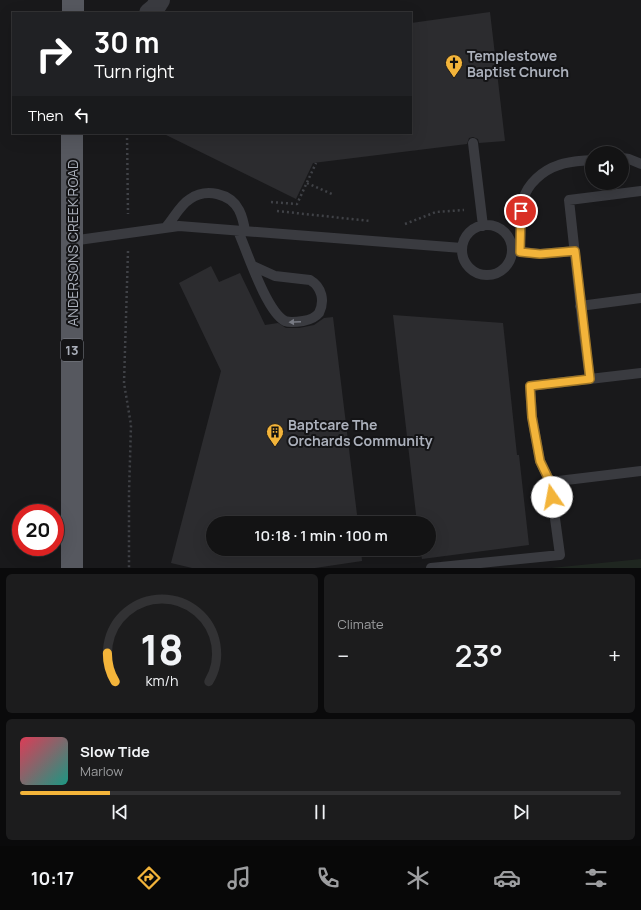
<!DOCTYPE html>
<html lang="en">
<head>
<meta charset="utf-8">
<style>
	body { margin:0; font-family:Manrope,sans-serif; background:#1c1c1d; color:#f1f3f6; height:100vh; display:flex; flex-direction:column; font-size:15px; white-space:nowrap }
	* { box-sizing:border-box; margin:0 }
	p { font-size:13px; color:#9d9ea0 }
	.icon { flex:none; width:22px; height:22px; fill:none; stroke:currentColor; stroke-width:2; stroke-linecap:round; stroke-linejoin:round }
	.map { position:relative; height:568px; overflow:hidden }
	.side { display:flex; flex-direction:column; gap:6px; padding:6px; background:#0a0a0b; flex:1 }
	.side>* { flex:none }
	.banner { position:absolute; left:12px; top:12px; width:400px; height:122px; border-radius:0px; box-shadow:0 4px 16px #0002,0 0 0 1px #323234; background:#202124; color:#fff; overflow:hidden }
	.fabs { position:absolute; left:585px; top:146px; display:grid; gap:8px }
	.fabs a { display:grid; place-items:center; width:44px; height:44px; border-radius:50%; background:#131314; box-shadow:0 4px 16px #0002,0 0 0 1px #323234; font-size:20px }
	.speed { position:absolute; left:12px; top:504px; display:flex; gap:8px; font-size:20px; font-weight:700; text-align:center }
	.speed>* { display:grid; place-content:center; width:52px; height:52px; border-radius:50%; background:#131314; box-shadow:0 4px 16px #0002,0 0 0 1px #323234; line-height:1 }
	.speed .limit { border:6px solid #d22; background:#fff; color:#111 }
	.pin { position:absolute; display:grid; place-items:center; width:34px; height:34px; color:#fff; margin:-17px; border:2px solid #fff; border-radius:50%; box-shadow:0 1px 4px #0007 }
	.me { position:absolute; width:44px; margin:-22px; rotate:348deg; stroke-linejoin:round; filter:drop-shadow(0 0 3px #0008) }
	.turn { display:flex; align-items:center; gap:14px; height:84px; padding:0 16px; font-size:18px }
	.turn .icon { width:52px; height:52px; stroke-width:2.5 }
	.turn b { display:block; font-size:28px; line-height:34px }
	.then { display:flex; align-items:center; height:38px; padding:0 16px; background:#0003; gap:8px; font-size:15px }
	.big { font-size:30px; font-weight:600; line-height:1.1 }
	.side .tile { flex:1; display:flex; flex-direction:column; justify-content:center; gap:6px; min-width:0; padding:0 14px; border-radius:6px; background:#1c1c1d }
	.side .dial { align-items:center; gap:0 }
	.dial svg { height:104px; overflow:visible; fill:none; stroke:#323234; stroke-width:7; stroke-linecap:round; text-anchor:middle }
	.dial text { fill:#f1f3f6; stroke:none }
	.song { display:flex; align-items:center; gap:12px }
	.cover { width:48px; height:48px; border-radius:6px; background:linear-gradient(135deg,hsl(350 70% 55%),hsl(170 70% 35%)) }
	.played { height:4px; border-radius:2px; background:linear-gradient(90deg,#f3b43a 15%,#323234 15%) }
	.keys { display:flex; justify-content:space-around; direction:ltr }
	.heat { display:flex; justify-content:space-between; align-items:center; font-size:22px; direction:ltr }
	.side .tiles { flex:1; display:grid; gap:6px; grid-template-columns:1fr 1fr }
	.tile:last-child { grid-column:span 2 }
	.trip { position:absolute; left:206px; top:516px; width:230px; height:40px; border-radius:20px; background:#131314; box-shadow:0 4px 16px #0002,0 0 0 1px #323234; font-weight:600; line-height:40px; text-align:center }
	.tab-bar { display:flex; height:64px; justify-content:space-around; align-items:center; background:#080808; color:#9d9ea0 }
	.tab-bar .icon { width:28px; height:28px }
	.tab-bar .active { color:#f3b43a }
	.tab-bar b { font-size:18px; color:#f1f3f6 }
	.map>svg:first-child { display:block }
</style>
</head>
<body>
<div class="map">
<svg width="641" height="568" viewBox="0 0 641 568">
	<rect width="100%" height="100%" fill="#19191b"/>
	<!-- green -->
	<path fill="#1f2620" d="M641,559v9h-90z"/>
	<!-- building -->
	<path fill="#2c2c2f" d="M490,12l15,129 -26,2 -1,-4 -5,-2 -4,1 -2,6 -154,19 -17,36 -134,-66h249v-110z
		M211,266l8,16 21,-9 25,52 13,-2 8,5h13l15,-3 10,-7 9,-1 25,206h-145v26h148l1,12 -47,7h-123l-21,-5 50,-192 -42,-88z
		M393,315l110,8 14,132h2l10,90 -107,14 -2,-10h9v-26h-12z"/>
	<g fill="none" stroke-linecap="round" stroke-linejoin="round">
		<!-- path -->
		<path stroke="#404247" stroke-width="2.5" stroke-dasharray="2 3" stroke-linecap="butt" d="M127,133l1,81
			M307,183l27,12
			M271,202l26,2 19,-41
			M277,211l93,10
			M405,224l31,-12 28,-2
			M128,251l-4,132 7,42 -2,68v75"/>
		<!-- lane -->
		<path stroke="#3a3b40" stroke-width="10" d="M473,143l10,83
			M622,158l7,1 12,5
			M462 250a25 25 0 1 1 50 0a25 25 0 1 1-50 0Z
			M166,227c8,-9 14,-22 24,-28 16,-11 40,-6 49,11 3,6 5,14 6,21
			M238,231c9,20 28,80 47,90 5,2 12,1 18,0 6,-1 12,-3 16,-8 6,-12 3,-26 -9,-33l-35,-4 -22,-10
			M71,241l108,-15 283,22
			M515,251l25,3 35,-3
			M520,252c1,-17 -1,-35 3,-52 4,-16 20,-30 36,-35 10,-4 22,-4 33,-5
			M580,306l61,-8
			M590,379l-7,-51 -14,-128 72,-9
			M550,482l91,-11
			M431,568l129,-13 -10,-73 -10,-21 -8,-44 -2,-31 111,-13"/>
		<!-- street -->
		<path stroke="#3a3b40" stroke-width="20" d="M149,13l6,-5 5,-8"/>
		<!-- primary -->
		<path stroke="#56585f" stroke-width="22" d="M73,0v13
			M72,133v435"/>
	</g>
	<!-- one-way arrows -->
	<defs><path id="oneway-solid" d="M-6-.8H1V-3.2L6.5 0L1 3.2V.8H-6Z"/></defs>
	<use fill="#787b84" href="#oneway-solid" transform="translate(295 322) rotate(178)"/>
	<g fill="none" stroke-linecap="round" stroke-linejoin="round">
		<!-- route casing -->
		<g stroke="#9e7526" stroke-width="10">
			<path id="route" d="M521,211l-1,41 20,2 35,-3 15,128 -60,7 2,31 8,44 10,21 2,15"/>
		</g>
		<!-- route -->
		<use href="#route" stroke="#f3b43a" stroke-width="7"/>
	</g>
	<!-- icons -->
	<defs>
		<g id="church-pin" transform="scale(0.9)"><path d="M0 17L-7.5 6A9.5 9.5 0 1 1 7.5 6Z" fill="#f3b43a" stroke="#141416"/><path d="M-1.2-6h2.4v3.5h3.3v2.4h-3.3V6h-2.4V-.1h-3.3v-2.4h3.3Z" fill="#111"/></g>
		<g id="building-pin" transform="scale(0.9)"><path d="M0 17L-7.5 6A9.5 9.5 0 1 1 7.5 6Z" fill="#f3b43a" stroke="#141416"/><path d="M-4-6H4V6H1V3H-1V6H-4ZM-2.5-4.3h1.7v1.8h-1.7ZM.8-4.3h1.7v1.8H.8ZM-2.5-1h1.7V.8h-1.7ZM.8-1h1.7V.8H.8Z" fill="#111"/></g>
	</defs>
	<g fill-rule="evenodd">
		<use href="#church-pin" x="454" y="63"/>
		<use href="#building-pin" x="275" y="432"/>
	</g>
	<g text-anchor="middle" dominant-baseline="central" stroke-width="4" stroke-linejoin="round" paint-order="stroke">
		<!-- shield labels -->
		<rect fill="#141416" stroke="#7e818a" stroke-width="1" x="61" y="339" width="22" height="22" rx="3"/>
		<g font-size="13" font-weight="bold" fill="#abb0bb">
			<text x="72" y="350">13</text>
		</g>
		<!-- poi labels -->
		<g font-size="14" font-weight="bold" fill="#abb0bb" stroke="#141416" text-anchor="start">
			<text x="467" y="55">Templestowe<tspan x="467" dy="16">Baptist Church</tspan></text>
			<text x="288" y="424">Baptcare The<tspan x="288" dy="16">Orchards Community</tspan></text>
		</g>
		<!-- street labels -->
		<g font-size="14" fill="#abb0bb" stroke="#141416">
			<text transform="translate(72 243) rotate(-90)">ANDERSONS CREEK ROAD</text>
		</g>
	</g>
</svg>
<div class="fabs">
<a><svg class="icon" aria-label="sound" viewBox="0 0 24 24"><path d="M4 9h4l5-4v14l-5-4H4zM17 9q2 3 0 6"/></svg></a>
</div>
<div class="speed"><div class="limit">20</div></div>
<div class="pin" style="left:521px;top:211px;background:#d93025"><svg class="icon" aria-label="arrive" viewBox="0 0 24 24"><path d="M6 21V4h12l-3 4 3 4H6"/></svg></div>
<svg class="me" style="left:552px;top:497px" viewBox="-20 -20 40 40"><circle r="19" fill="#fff"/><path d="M0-13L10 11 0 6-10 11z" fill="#f3b43a"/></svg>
<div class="trip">10:18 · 1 min · 100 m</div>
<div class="banner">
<div class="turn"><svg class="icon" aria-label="right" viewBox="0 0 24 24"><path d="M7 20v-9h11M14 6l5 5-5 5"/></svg><div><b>30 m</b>Turn right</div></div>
<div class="then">Then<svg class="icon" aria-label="left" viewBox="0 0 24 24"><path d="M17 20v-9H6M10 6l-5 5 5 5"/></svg></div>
</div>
</div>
<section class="side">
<div class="tiles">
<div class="tile dial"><svg viewBox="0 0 100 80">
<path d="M14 69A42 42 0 1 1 86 69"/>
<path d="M14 69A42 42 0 0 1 8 47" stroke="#f3b43a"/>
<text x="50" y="56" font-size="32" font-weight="700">18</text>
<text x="50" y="72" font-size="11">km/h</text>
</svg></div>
<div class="tile"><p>Climate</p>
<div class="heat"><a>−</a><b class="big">23°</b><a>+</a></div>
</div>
<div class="tile">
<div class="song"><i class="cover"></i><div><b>Slow Tide</b><p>Marlow</p></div></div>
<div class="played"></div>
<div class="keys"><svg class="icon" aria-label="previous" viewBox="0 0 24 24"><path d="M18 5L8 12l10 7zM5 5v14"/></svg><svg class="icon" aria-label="pause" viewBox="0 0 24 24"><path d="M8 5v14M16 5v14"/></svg><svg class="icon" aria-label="next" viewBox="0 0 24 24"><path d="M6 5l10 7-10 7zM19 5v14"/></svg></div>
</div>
</div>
</section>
<nav class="tab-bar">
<b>10:17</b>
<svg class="icon active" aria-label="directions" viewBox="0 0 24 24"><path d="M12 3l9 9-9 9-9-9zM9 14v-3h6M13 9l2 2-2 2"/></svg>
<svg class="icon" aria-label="music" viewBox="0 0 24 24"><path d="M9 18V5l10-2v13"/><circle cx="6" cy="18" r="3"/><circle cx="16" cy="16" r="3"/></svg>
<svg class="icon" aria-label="phone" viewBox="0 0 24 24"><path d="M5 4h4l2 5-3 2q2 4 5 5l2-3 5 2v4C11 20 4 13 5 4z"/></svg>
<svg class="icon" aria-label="climate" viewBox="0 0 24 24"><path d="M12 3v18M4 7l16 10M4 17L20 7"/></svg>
<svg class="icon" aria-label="car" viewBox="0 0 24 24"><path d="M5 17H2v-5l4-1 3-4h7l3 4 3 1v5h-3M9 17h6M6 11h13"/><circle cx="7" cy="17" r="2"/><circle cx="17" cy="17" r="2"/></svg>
<svg class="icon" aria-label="filters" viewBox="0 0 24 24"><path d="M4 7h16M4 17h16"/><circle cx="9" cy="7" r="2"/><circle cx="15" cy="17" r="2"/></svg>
</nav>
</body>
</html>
